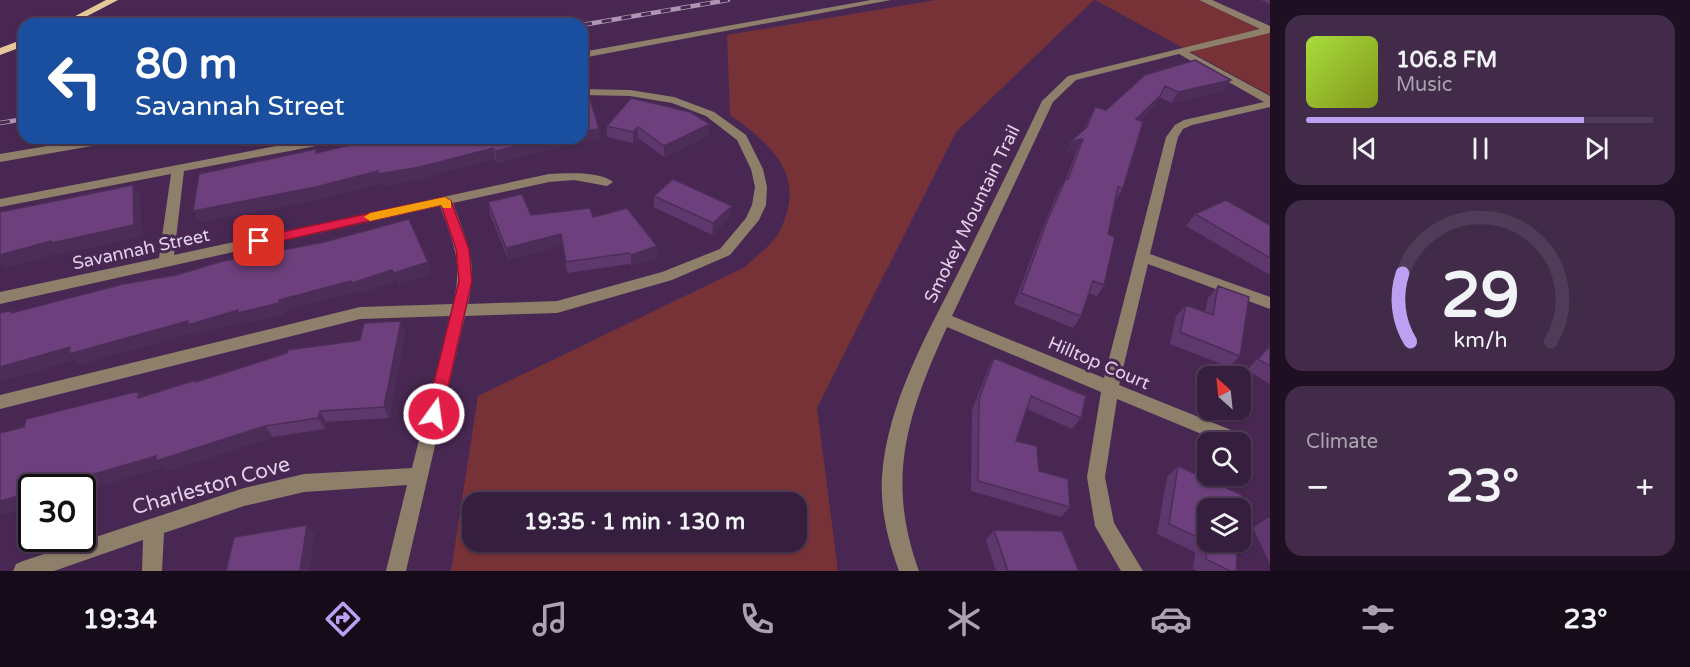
<!DOCTYPE html>
<html lang="en">
<head>
<meta charset="utf-8">
<style>
	body { margin:0; font-family:"Varela Round",sans-serif; background:#412b49; color:#f1f3f6; height:100vh; display:flex; flex-direction:column; font-size:22px; white-space:nowrap }
	* { box-sizing:border-box; margin:0 }
	p { font-size:20px; color:#aaa2b0 }
	.icon { flex:none; width:33px; height:33px; fill:none; stroke:currentColor; stroke-width:2; stroke-linecap:round; stroke-linejoin:round }
	.map { position:relative; flex:1; overflow:hidden }
	.drawer { display:flex; flex-direction:column; gap:15px; padding:15px; background:#1e1022; width:420px }
	.drawer>* { flex:none }
	.top-card { position:absolute; left:18px; top:18px; width:570px; height:126px; border-radius:18px; box-shadow:0 2px 4px #0004,0 0 0 2px #503c58; background:#1a4fa0; color:#fff; overflow:hidden }
	.needle { width:39px; rotate:333deg }
	.controls { position:absolute; left:1197px; top:366px; display:grid; gap:12px }
	.controls a { display:grid; place-items:center; width:54px; height:54px; border-radius:12px; background:#361e3e; box-shadow:0 2px 4px #0004,0 0 0 2px #503c58; font-size:30px }
	.speed { position:absolute; left:18px; top:474px; display:flex; gap:12px; font-size:30px; font-weight:700; text-align:center }
	.speed>* { display:grid; place-content:center; width:78px; height:78px; border-radius:50%; background:#361e3e; box-shadow:0 2px 4px #0004,0 0 0 2px #503c58; line-height:1 }
	.speed .limit { border:3px solid #111; border-radius:9px; background:#fff; color:#111 }
	.pin { position:absolute; display:grid; place-items:center; width:51px; height:51px; color:#fff; margin:-26px; border-radius:12px; box-shadow:0 3px 9px #0006 }
	.me { position:absolute; width:66px; margin:-33px; rotate:14deg; stroke-linejoin:round; filter:drop-shadow(0 0 4px #0008) }
	.turn { display:flex; align-items:center; gap:21px; height:126px; padding:0 18px; font-size:27px }
	.turn .icon { width:78px; height:78px; stroke-width:2.5 }
	.turn b { display:block; font-size:42px; line-height:51px }
	.big { font-size:45px; font-weight:700; line-height:1.1 }
	.drawer .card { flex:1; display:flex; flex-direction:column; justify-content:center; gap:9px; min-width:0; padding:0 21px; border-radius:18px; background:#412b49 }
	.drawer .dial { align-items:center; gap:0 }
	.dial svg { height:156px; overflow:visible; fill:none; stroke:#503c58; stroke-width:7; stroke-linecap:round; text-anchor:middle }
	.dial text { fill:#f1f3f6; stroke:none }
	.song { display:flex; align-items:center; gap:18px }
	.cover { width:72px; height:72px; border-radius:9px; background:linear-gradient(135deg,hsl(80 70% 55%),hsl(70 70% 35%)) }
	.played { height:6px; border-radius:3px; background:linear-gradient(90deg,#bca0f2 80%,#503c58 80%) }
	.keys { display:flex; justify-content:space-around; direction:ltr }
	.heat { display:flex; justify-content:space-between; align-items:center; font-size:33px; direction:ltr }
	.trip { position:absolute; left:462px; top:492px; width:345px; height:60px; border-radius:18px; background:#361e3e; box-shadow:0 2px 4px #0004,0 0 0 2px #503c58; font-weight:700; line-height:60px; text-align:center }
	.tab-bar { display:flex; height:96px; justify-content:space-around; align-items:center; background:#160c19; color:#aaa2b0 }
	.tab-bar .icon { width:42px; height:42px }
	.tab-bar .on { color:#bca0f2 }
	.tab-bar b { font-size:27px; color:#f1f3f6 }
	main { display:flex; flex:1; min-height:0 }
	.map>svg:first-child { display:block }
</style>
</head>
<body>
<main>
<div class="map">
<svg width="1270" height="571" viewBox="0 0 1270 571">
	<rect width="100%" height="100%" fill="#482852"/>
	<!-- green -->
	<path fill="#773238" fill-rule="evenodd" d="M936,0h158l-138,132 -139,276 21,163h-387l27,-175 267,-129c10,-10 26,-21 33,-33 31,-56 -5,-89 -48,-119l-3,-80zM472,502h324v40h-324z
		M1095,0h104l71,34v61z"/>
	<g fill="none" stroke-linecap="round" stroke-linejoin="round">
		<!-- minor -->
		<path fill="#8e7f6a" fill-rule="evenodd" d="M871,0h20l-309,58v-6z
			M1199,0h13l58,26v7l-81,19 81,44v11l-78,18 -9,4 -5,8 -28,117 120,43v12l-122,-45 -29,121 127,51 3,6 -3,6 -6,2v-8h-19l-104,-43 -12,78 9,46 29,48h-22l-26,-45 -8,-49 14,-85 -154,-65c-39,86 -62,151 -28,244h-20c-11,-30 -19,-61 -17,-94 5,-75 47,-146 80,-212 27,-55 54,-109 80,-164l26,-25 192,-47zM1179,54l85,48 -80,18 -9,5 -9,12 -62,241 -152,-62 101,-214 23,-22z
			M582,89l48,1 44,7 40,15 32,23 17,34 4,18 -1,18 -7,15 -29,35 -58,25 -115,33 -92,3 -59,255h-20l21,-86 -103,7 -60,14 -80,27 -2,38h-20l1,-31 -89,31h-41l3,-7 7,-3 221,-73 60,-14 108,-6 38,-152 -90,3 -360,90v-14l360,-88 93,-3c10,-40 1,-60 -13,-98l-440,98v-12l159,-34 12,-84 -171,33v-8l318,-61h25l-6,4 -153,29 -10,84 375,-81c17,-1 52,-3 64,8l-6,4 -33,-6 -25,2 -96,21c14,39 25,59 15,101l89,-3 105,-29 58,-23 26,-31 6,-13 3,-18 -4,-18 -14,-29 -31,-24 -34,-13 -42,-7 -48,-1z
			M94,138h27l-6,4 -115,20v-8z"/>
		<!-- major -->
		<path fill="#e6c79a" fill-rule="evenodd" d="M106,0h12l-46,24h-12z
			M24,39v7l-24,9v-7z"/>
		<!-- rail casing -->
		<g stroke="#ad95b4" stroke-width="4.5">
			<path id="rail" d="M582,25l146,-25
				M0,123l24,-4"/>
		</g>
		<!-- rail -->
		<use href="#rail" stroke="#482852" stroke-width="3" stroke-dasharray="10" stroke-linecap="butt"/>
	</g>
	<!-- wall -->
	<path fill="#5e376c" d="M1261,0h9v4z
		M1145,75l86,5 -8,10 -52,13 -12,-6 -5,10 -15,14 -16,67 -7,12 -8,34 -4,51 -7,11 -9,-3 -7,23 -8,12 -59,-24 27,-72 18,-43 7,-11 11,-28 -11,2 5,-11 14,-12 4,-11 6,-11 11,3z
		M631,98l78,37 -45,22 -26,-19 -5,5 -26,-6v-11z
		M600,140l-38,5v2l-65,16 -2,-4 -72,19 -41,8 -1,-3 -60,16 -121,23 117,-69z
		M654,196l76,21 -18,18 -58,-28z
		M488,202l43,13 62,2 64,40 -26,9 -2,-2 -62,9 -5,-28 -54,14 -18,-45z
		M1195,214l75,11v50l-84,-49z
		M1218,286l22,70 -11,11 -59,-23 6,-28 10,-11 19,7 3,-14z
		M401,321l4,11 -16,86 -63,4 -1,7 -52,8 -107,34 -3,-3 -131,20v18l-32,9v-82l24,-6 115,-36 5,5 216,-56z
		M1270,345v39l-23,-14z
		M994,358l87,60 -9,11 -45,-20 -11,32 23,30 31,36 -9,10 -90,-26 1,-81 16,-41z
		M1178,466l58,105h-38l-5,-2 2,-17 -38,-18 10,-57z
		M1267,518h3v46l-17,-36z
		M994,530l85,41h-83l-10,-31z"/>
	<!-- shaded-wall -->
	<path fill="#4c2d58" d="M1231,80l-8,10 -52,13 7,-11z
		M1160,96l-6,11 -25,23 7,-11z
		M710,124l-1,11 -45,22v-11z
		M638,127v11l-5,5v-11z
		M599,129l1,11 -38,5v2l-65,16 -2,-12 59,-13h28v-7z
		M1083,139l-6,11 -11,2 5,-11z
		M493,148l2,11 -72,19 -41,8 -1,-3 -60,16 -121,23 -7,-11z
		M133,185l7,11 2,40 -82,19 -1,-2 -53,15 -3,-3h-3v-10z
		M732,206l-2,11 -18,18 1,-12z
		M561,234l1,11 -54,14 -2,-11z
		M657,246v11l-26,9v-11z
		M428,262l3,12 -33,11 -4,-12z
		M392,270l4,11 -39,13 -1,-2 -71,19v3l-41,10 -1,-3 -47,15 -2,-3 -115,32 -4,-5 -75,22v-15l70,-20 118,-26 91,-21z
		M401,321l4,11 -16,86 -5,-11z
		M139,391l9,11 -10,-4z
		M320,411l6,11 -1,7 -7,-11z
		M265,426l8,11 -107,34 -3,-3 -81,23v-3h-36z
		M32,492v14l-32,9v-14z
		M307,525l8,10 -6,36h-9z"/>
	<!-- building -->
	<path fill="#6d407d" stroke="#4c2d58" stroke-width="1.5" d="M1195,60l36,20 -53,12 -13,-6 -5,10 -24,23 7,3 -20,66 -5,-1 -10,47 7,3 -11,48 -11,-4 -12,35 -60,-23 26,-72 19,-43 2,1 15,-40 -12,2 16,-14 8,-20 11,3 39,-35z
		M631,98l59,14 20,12 -46,22 -26,-19 -5,5 -26,-6z
		M590,99l9,30 -17,2v-31z
		M380,138h174l-59,13 -2,-3 -73,19 -42,7v-3l-62,16 -123,24 6,-37 117,-25v4z
		M673,179l59,27 -19,17 -59,-27z
		M133,185l1,40 -83,18v-2l-51,14v-43z
		M522,194l9,21 59,-7 3,9 34,-9 30,38 -26,9 -2,-2 -63,9 -5,-28 -55,14 -18,-46z
		M1226,200l44,25v33l-75,-44z
		M409,219l19,43 -34,11 -2,-3 -40,13 -1,-2 -72,19v3l-41,10v-3l-50,15v-4l-119,33 1,-7 -70,20v-54l12,-3 -1,3 112,-29 53,-9 47,-14 101,-19z
		M1218,286l31,11 -9,59 -60,-24 6,-27 27,10z
		M401,321l-17,86 -64,4 -2,7 -53,8 -109,35v-5l-110,32h-14v4l-32,9v-68l24,-6 2,-8 113,-28 -1,7 58,-18v2l91,-29 1,-3 72,-10 4,-17z
		M1270,346v20l-12,-7z
		M994,358l92,38 -5,22 -50,-22 -15,45 21,5 2,25 29,8 2,28 -92,-26 1,-82z
		M1178,466l64,29 -2,21v-8h-32v34h30l-2,29h-6l-24,-12 2,-17 -39,-18z
		M307,525l-7,46h-74l8,-34z
		M994,530l68,1 17,40h-71z"/>
	<!-- route -->
	<path fill="#e11d48" stroke="#92132f" stroke-width="1.5" d="M445,197l6,4 18,48 3,32 -30,133 -3,4h-11l-2,-4 33,-133 -3,-32 -15,-44 -182,41 -6,-5 6,-4z"/>
	<!-- slow -->
	<path fill="#f59e0b" d="M445,197l6,4v7h-8l-2,-3 -71,16 -6,-4 6,-4z"/>
	<g text-anchor="middle" dominant-baseline="central" stroke-width="6" stroke-linejoin="round" paint-order="stroke">
		<!-- street labels -->
		<g font-size="18" fill="#e3d0e9" stroke="#482852">
			<text transform="translate(972 214) rotate(-64)">Smokey Mountain Trail</text>
			<text transform="translate(141 249) rotate(-12)">Savannah Street</text>
			<text transform="translate(1099 363) rotate(23)">Hilltop Court</text>
		</g>
		<!-- near-street labels -->
		<g font-size="21" fill="#e3d0e9" stroke="#482852">
			<text transform="translate(211 486) rotate(-16)">Charleston Cove</text>
		</g>
	</g>
</svg>
<div class="controls">
<a><svg class="needle" viewBox="-14 -14 28 28"><path d="M0-13l5 13h-10z" fill="#e53935"/><path d="M0 13l5-13h-10z" fill="#aaa2b0"/></svg></a>
<a><svg class="icon" aria-label="search" viewBox="0 0 24 24"><circle cx="10" cy="10" r="6"/><path d="M15 15l6 6"/></svg></a>
<a><svg class="icon" aria-label="layers" viewBox="0 0 24 24"><path d="M12 4l9 5-9 5-9-5zM3 14l9 5 9-5"/></svg></a>
</div>
<div class="speed"><div class="limit">30</div></div>
<div class="pin" style="left:259px;top:241px;background:#d93025"><svg class="icon" aria-label="arrive" viewBox="0 0 24 24"><path d="M6 21V4h12l-3 4 3 4H6"/></svg></div>
<svg class="me" style="left:434px;top:414px" viewBox="-20 -20 40 40"><circle r="17" fill="#e11d48" stroke="#fff" stroke-width="3"/><path d="M0-11L8 9 0 5-8 9z" fill="#fff"/></svg>
<div class="trip">19:35 · 1 min · 130 m</div>
<div class="top-card">
<div class="turn"><svg class="icon" aria-label="left" viewBox="0 0 24 24"><path d="M17 20v-9H6M10 6l-5 5 5 5"/></svg><div><b>80 m</b>Savannah Street</div></div>
</div>
</div>
<section class="drawer">
<div class="card">
<div class="song"><i class="cover"></i><div><b>106.8 FM</b><p>Music</p></div></div>
<div class="played"></div>
<div class="keys"><svg class="icon" aria-label="previous" viewBox="0 0 24 24"><path d="M18 5L8 12l10 7zM5 5v14"/></svg><svg class="icon" aria-label="pause" viewBox="0 0 24 24"><path d="M8 5v14M16 5v14"/></svg><svg class="icon" aria-label="next" viewBox="0 0 24 24"><path d="M6 5l10 7-10 7zM19 5v14"/></svg></div>
</div>
<div class="card dial"><svg viewBox="0 0 100 80">
<path d="M14 69A42 42 0 1 1 86 69"/>
<path d="M14 69A42 42 0 0 1 10 34" stroke="#bca0f2"/>
<text x="50" y="56" font-size="32" font-weight="700">29</text>
<text x="50" y="72" font-size="11">km/h</text>
</svg></div>
<div class="card"><p>Climate</p>
<div class="heat"><a>−</a><b class="big">23°</b><a>+</a></div>
</div>
</section>
</main>
<nav class="tab-bar">
<b>19:34</b>
<svg class="icon on" aria-label="directions" viewBox="0 0 24 24"><path d="M12 3l9 9-9 9-9-9zM9 14v-3h6M13 9l2 2-2 2"/></svg>
<svg class="icon" aria-label="music" viewBox="0 0 24 24"><path d="M9 18V5l10-2v13"/><circle cx="6" cy="18" r="3"/><circle cx="16" cy="16" r="3"/></svg>
<svg class="icon" aria-label="phone" viewBox="0 0 24 24"><path d="M5 4h4l2 5-3 2q2 4 5 5l2-3 5 2v4C11 20 4 13 5 4z"/></svg>
<svg class="icon" aria-label="climate" viewBox="0 0 24 24"><path d="M12 3v18M4 7l16 10M4 17L20 7"/></svg>
<svg class="icon" aria-label="car" viewBox="0 0 24 24"><path d="M5 17H2v-5l4-1 3-4h7l3 4 3 1v5h-3M9 17h6M6 11h13"/><circle cx="7" cy="17" r="2"/><circle cx="17" cy="17" r="2"/></svg>
<svg class="icon" aria-label="filters" viewBox="0 0 24 24"><path d="M4 7h16M4 17h16"/><circle cx="9" cy="7" r="2"/><circle cx="15" cy="17" r="2"/></svg>
<b>23°</b>
</nav>
</body>
</html>
